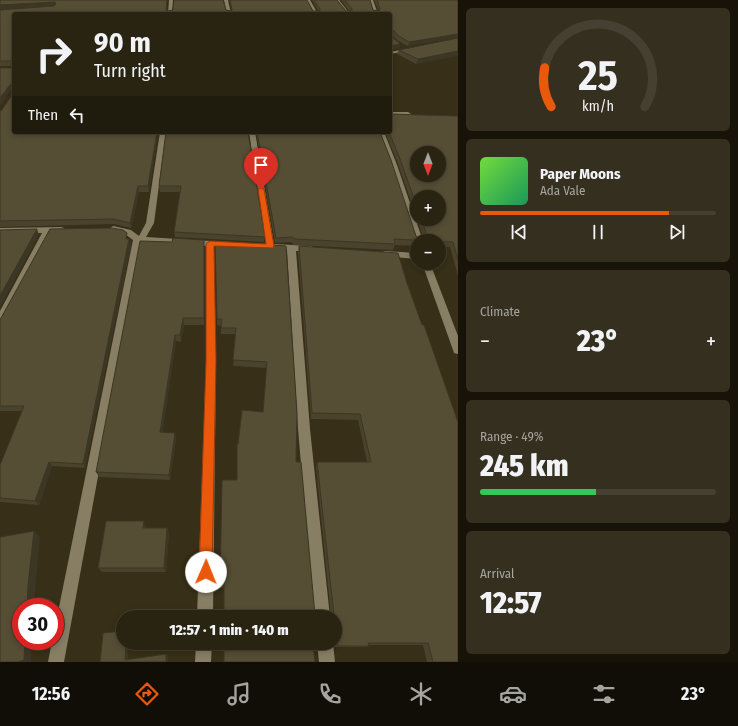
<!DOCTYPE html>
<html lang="en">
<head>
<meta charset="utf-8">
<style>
	body { margin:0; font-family:"Fira Sans Condensed",sans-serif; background:#352f1f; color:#f1f3f6; height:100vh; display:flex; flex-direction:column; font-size:15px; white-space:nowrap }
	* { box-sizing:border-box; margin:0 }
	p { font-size:13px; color:#a5a49f }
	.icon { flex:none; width:22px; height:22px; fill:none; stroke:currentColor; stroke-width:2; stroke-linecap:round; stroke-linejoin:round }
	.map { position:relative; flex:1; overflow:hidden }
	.sheet { display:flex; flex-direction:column; gap:8px; padding:8px; background:#171309; width:280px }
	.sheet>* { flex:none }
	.banner { position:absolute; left:12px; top:12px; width:380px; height:122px; border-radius:4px; box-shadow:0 2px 6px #0003,0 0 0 1px #454031; background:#292311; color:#f1f3f6; overflow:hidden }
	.needle { width:26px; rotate:180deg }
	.tools { position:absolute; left:410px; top:146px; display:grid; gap:8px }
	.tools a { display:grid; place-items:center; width:36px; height:36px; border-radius:50%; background:#292311; box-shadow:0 2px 6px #0003,0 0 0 1px #454031; font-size:20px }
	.speed { position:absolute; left:12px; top:598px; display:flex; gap:8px; font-size:20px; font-weight:700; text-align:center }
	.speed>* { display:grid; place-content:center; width:52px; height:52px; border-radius:50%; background:#292311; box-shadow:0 2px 6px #0003,0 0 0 1px #454031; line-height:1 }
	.speed .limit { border:6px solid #d22; background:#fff; color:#111 }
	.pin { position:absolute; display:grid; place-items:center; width:34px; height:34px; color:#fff; margin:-41px -17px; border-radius:50% 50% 50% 0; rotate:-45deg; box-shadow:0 0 4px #0007 }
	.pin .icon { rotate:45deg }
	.me { position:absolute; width:44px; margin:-22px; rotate:1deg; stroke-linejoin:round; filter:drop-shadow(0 0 3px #0008) }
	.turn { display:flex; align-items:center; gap:14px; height:84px; padding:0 16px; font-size:18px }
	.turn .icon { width:52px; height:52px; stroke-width:2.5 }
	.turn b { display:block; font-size:28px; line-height:34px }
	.then { display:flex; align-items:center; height:38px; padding:0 16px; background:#0003; gap:8px; font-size:15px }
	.big { font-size:30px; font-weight:800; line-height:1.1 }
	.sheet .tile { flex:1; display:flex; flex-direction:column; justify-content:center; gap:6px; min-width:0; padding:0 14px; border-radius:6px; background:#352f1f }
	.sheet .dial { align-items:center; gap:0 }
	.dial svg { height:104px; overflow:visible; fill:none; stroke:#454031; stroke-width:7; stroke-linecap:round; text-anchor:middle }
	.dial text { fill:#f1f3f6; stroke:none }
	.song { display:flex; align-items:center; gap:12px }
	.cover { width:48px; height:48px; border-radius:6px; background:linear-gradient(135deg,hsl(100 70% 55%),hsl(150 70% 35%)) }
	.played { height:4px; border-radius:2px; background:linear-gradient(90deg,#ea580c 80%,#454031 80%) }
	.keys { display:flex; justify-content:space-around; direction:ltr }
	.heat { display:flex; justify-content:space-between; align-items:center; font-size:22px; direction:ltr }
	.charge { height:6px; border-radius:3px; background:linear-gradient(90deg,#34c759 49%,#454031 0) }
	.trip { position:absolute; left:116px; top:610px; width:226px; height:40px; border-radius:20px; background:#292311; box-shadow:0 2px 6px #0003,0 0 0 1px #454031; font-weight:800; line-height:40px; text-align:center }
	.tabs { display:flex; height:64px; justify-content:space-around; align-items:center; background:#100e07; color:#a5a49f }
	.tabs .icon { width:28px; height:28px }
	.tabs .on { color:#ea580c }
	.tabs b { font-size:18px; color:#f1f3f6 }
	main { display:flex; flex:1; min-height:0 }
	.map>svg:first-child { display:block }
</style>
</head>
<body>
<main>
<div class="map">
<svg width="458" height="662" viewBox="0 0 458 662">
	<rect width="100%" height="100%" fill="#372f17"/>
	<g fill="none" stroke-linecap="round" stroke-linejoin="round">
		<!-- minor -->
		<path fill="#877e64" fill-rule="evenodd" d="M169,0h4l-1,14h-4z
			M224,0h4l3,14h-4z
			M306,0h4l8,14h-4z
			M335,0h4l11,14h-4z
			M369,0h4l5,14h-4z
			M411,48l2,2 -23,4v-2z
			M390,112h18l3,2 -3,2h-18z
			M160,132h6l-12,91 -8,14 81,5 4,3 -4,3 -13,-1 2,114 -3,256h-16l9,-256v-115l-65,-4 -77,420h-16l4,-21h3v-14l78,-387 -8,-6 -15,-3 -1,-2 4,-3 18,4 8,6 7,-13z
			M249,132h6l19,112 37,2 4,3 -4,3 -15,-1 14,178 20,188h-16l-16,-188 -11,-179h-14l-7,-4z
			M378,132h6l13,33 26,76h-6v2l-2,-2 -24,-76z
			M61,227l3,1v4l-13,1 -48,90 -3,1v-13l42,-78 -42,1v-6z
			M385,251l32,2v6l-35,-3 -1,-2 1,-2z
			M422,263h8l28,73v18l-4,-1 -1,-3z
			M196,643h16l-1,19h-16z
			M317,643h16l2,19h-16z"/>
	</g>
	<!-- wall -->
	<path fill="#49422d" d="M0,0h167v10l1,1 58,-1 5,1h1l-3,-11h78l6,11h5l-6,-11h25l9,11h3l-8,-11h29l3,10 6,1 -5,-11h84l-50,46 -10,-5 -8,-8 1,3 9,8 -1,4 -9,2v-36h-376l144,118 -9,60h-10l-8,36 -17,-4 -114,3v-116h1l13,-19v-3l-3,1 1,-22 2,-2h-14v-56l54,-4h1l-55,3z
		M458,38l-42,26 -19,-10 2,-4z
		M458,116v160l-8,-29h-11v-6h-22v5l-22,-1 -2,5 -99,-5 -3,-3 -16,1 -19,-111h124l36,104 3,3 4,-2 -6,-18h22l-22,-22v22l-19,-55 -13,-32h5z
		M166,132l99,105 -1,5 -89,-5 -1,-5 6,-40h-20l-1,-6z
		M129,239l2,5 -46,224 -33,-2 -13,39 -39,-3v-37l22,-54h-22v-92z
		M204,240v85h-20l-3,17 -5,-1 -14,92 14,6 -6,41 -71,-3 -3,-5 76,-230z
		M215,241l71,5 10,216 19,153 1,1h15l-15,-149 1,-5h50l-9,-42 -47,-1 -13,-166 1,-7 159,416h-31l-4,-17h-54v1l-4,1h-30l-1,-4h1v-26h-111v-29h-4v-3l17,-105 1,-36 25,-32 4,-44 -34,-2 3,-32h-15v-8l-4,-1z
		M146,526v2h21l2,5 -3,39h-64l-4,-4z
		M224,643l94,3 -2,1h-3z"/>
	<!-- shaded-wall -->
	<path fill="#3c3624" d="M55,2l1,4 -56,3v-4z
		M458,34v4l-50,8 1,-4z
		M400,44l-1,4 -9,2 1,-4z
		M458,51v5l-42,8 2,-5z
		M13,84l1,5 -3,1 -11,16v-8l10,-13z
		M157,132h1l-9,60 -1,-6z
		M138,186l1,6 -8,36 -1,-5z
		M37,229l2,6 -39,73v-12z
		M129,239l2,5 -46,224 -2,-4z
		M183,318l1,7 -3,17 -1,-7z
		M175,335l1,6 -14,97 -2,-6z
		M175,433l1,6 -6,41 -1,-5z
		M49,462l3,4 -13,39 -4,-4z
		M144,521l2,5 -1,7 -2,-5z
		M167,528l2,5 -3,39 -2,-4z
		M34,531l6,6 -5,52 -1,18h-7l1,-22z
		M25,641h7l-1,21h-13z
		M126,643h2v18l-3,-1z
		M166,654l2,1v7h-2z"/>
	<!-- building -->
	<path fill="#554d34" stroke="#3c3624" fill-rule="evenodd" d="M0,0h167l-1,10 2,1 5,-1 1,-10h49l3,10 5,1 1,-1 -2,-10h77l6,11h7v-2l-6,-9h23l9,11h6v-2l-7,-9h25l3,10 6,1 1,-2 -3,-9h81v34l-49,8 -10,-6 -8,-8 -1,1v-15h-376v118h143l-9,54h-10l-8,37 -17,-4 -113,2v-110h1l13,-19 -1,-8 -3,1 -10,13v-30h12l2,-2 -1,-5h-13v-51l54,-4 2,-2 -1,-2 -55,3z
		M390,32l1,4 9,8 -10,2z
		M458,38v13l-40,8 -19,-9z
		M390,114l68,2v144l-5,-18 -59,-3 1,5 -100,-5 -3,-2 -16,1 -19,-106h123l11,28 25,76 3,3 8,-4 -6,-16h18v-22h-22v10l-17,-48 -11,-27h1zM417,153h22v22h-22z
		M166,132h82l17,105 -91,-5 7,-46h-22z
		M112,228l11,2 4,3 -1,6h3l-46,225 -34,-2 -14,39 -35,-3v-33l24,-59h-24v-87l1,-1 49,-89z
		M37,229l-37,67v-66z
		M173,238l31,2v78h-21l-3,17h-5l-15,97 15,1 -6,42 -73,-3 44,-231 32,1z
		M215,241l71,5 11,167 -1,49h5l14,153 1,1h17l1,-1 -17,-153h54l-11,-48 -48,-1 -13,-167 99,7 9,30 15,42h2l34,97v240h-25l-5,-19h-60l1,3h-31l-2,-6h-1v-23h-111v-32h-4l2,-105h15v-36h1l4,-34 21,2 4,-50 -34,-2 3,-32h-15l1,-9h-5z
		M106,521h38l-1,7h24l-3,40h-66z
		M34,531l-6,54 -1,22h-6v34h4l-1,19 -6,2h-18v-125z
		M123,631v12h3l-1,17 41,-6v8h-66l3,-29z
		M224,643h95l-1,3h-5l2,16h-91z"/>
	<!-- route -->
	<path fill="#ea580c" stroke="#983908" d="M261,187l3,2 10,57 -1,2 -59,-2 2,115 -4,211 -2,4 -4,2 -5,-2 -2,-4 7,-211v-117l4,-3 56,3 -8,-55z"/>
</svg>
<div class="tools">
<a><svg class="needle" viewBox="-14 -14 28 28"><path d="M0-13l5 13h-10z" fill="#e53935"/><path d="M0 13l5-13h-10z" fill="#a5a49f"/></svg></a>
<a>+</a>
<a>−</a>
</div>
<div class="speed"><div class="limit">30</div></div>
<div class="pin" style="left:261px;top:189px;background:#d93025"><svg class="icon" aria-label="arrive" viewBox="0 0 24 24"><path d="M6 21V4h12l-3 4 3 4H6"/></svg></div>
<svg class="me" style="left:206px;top:572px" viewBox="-20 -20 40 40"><circle r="19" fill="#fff"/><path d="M0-13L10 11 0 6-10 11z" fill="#ea580c"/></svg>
<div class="trip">12:57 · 1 min · 140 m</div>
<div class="banner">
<div class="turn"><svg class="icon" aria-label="right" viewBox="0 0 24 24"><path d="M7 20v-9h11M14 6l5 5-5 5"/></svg><div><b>90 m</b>Turn right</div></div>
<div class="then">Then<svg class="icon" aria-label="left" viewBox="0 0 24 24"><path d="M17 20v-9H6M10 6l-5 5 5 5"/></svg></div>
</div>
</div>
<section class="sheet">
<div class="tile dial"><svg viewBox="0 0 100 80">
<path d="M14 69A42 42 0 1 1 86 69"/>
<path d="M14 69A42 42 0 0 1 9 39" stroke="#ea580c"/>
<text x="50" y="56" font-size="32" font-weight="700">25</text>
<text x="50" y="72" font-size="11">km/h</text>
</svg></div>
<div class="tile">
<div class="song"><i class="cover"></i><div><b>Paper Moons</b><p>Ada Vale</p></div></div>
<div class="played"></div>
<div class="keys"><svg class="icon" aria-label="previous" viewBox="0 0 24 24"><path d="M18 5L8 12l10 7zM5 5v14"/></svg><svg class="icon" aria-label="pause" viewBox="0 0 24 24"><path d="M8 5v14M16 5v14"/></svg><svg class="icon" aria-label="next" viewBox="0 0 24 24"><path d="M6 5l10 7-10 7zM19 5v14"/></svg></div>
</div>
<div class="tile"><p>Climate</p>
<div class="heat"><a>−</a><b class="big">23°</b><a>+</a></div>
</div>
<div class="tile"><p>Range · 49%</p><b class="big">245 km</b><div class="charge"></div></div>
<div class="tile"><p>Arrival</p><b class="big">12:57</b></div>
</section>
</main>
<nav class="tabs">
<b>12:56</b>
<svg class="icon on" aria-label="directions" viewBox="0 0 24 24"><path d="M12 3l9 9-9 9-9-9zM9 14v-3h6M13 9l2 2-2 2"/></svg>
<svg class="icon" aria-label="music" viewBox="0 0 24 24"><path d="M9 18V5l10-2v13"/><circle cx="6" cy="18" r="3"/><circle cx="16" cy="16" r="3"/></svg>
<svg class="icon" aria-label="phone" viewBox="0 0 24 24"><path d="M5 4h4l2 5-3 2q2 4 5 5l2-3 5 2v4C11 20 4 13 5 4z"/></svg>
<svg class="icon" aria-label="climate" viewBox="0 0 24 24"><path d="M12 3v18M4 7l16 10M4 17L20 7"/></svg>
<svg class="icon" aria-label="car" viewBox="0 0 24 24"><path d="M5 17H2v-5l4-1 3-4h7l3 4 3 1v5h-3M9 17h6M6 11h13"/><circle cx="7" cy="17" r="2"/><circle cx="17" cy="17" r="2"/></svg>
<svg class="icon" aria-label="filters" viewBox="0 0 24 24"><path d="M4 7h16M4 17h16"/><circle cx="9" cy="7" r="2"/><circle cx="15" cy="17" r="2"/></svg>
<b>23°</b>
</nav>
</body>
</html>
